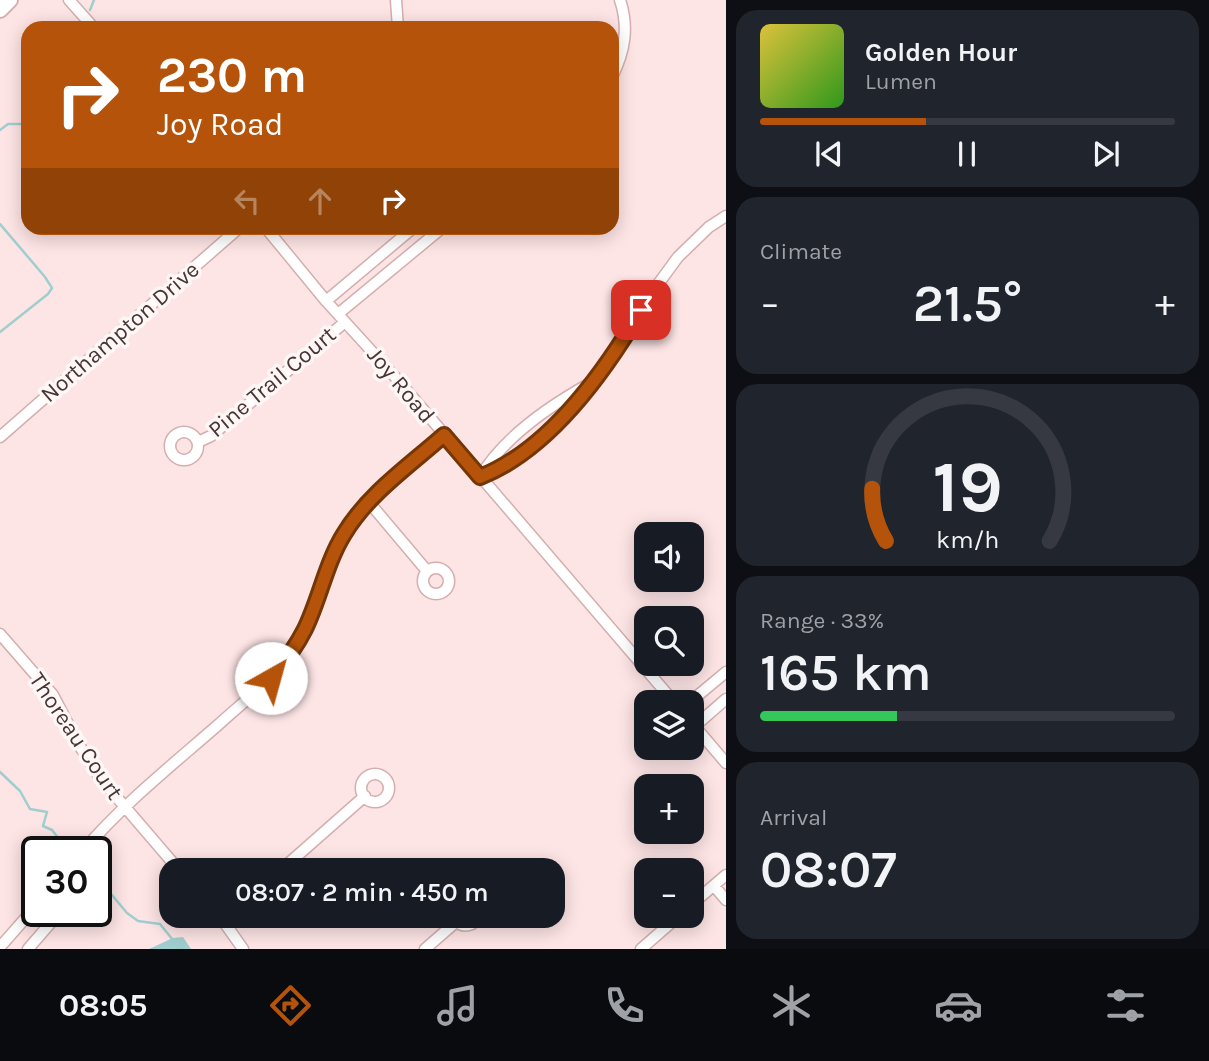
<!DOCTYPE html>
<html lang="en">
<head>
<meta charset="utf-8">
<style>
	body { margin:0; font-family:Karla,sans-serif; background:#20242c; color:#f1f3f6; height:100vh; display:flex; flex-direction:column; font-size:26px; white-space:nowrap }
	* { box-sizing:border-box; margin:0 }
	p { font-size:23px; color:#9ea1a6 }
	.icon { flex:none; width:38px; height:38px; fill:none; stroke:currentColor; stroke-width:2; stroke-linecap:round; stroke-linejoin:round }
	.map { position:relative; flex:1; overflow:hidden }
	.panel { display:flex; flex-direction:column; gap:10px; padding:10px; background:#0d0f14; width:483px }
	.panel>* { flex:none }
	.hud { position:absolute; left:21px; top:21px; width:598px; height:214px; border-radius:21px; box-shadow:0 4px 18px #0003; background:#b45309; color:#fff; overflow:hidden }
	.fabs { position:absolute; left:634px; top:522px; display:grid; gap:14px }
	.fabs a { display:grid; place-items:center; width:70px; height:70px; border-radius:14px; background:#171b24; box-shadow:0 4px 18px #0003; font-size:35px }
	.speed { position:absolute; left:21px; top:836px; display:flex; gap:14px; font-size:35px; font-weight:700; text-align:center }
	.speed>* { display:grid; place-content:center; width:91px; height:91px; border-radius:50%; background:#171b24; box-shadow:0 4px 18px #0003; line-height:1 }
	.speed .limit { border:4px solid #111; border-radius:10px; background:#fff; color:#111 }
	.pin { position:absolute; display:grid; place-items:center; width:60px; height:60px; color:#fff; margin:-30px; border-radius:14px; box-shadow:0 4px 10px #0006 }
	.me { position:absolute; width:77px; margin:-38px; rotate:38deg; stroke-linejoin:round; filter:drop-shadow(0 0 5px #0008) }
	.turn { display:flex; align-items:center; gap:24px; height:147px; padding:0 21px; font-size:32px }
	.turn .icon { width:91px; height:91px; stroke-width:2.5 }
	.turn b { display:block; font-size:49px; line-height:60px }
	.lanes { display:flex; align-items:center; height:66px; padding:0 21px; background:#0003; justify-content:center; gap:35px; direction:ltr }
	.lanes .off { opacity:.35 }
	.big { font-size:52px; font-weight:600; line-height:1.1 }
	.panel .card { flex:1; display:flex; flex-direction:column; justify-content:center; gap:10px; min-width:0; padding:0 24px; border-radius:21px; background:#20242c }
	.panel .dial { align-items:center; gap:0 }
	.dial svg { height:182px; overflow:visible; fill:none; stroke:#363941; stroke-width:7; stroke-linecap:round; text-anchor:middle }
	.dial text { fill:#f1f3f6; stroke:none }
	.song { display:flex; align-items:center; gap:21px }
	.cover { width:84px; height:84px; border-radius:10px; background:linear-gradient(135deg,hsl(50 70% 55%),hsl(110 70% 35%)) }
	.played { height:7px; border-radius:4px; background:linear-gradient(90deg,#b45309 40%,#363941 40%) }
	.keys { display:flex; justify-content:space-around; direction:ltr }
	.heat { display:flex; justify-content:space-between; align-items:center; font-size:38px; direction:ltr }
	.charge { height:10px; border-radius:5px; background:linear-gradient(90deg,#34c759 33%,#363941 0) }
	.trip { position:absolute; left:159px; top:858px; width:406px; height:70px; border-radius:21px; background:#171b24; box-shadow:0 4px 18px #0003; font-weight:600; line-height:70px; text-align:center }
	.tab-bar { display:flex; height:112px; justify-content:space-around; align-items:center; background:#090b0e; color:#9ea1a6 }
	.tab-bar .icon { width:49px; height:49px }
	.tab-bar .selected { color:#b45309 }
	.tab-bar b { font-size:32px; color:#f1f3f6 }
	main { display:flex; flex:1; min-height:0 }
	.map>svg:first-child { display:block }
</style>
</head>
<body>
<main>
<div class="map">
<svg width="726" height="949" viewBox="0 0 726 949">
	<rect width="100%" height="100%" fill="#fde4e5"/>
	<!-- water -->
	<path fill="#a0cece" d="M183,937l8,12h-42l24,-11z"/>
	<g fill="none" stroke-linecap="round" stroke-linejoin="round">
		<!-- stream -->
		<path stroke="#a0cece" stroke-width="2.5" d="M90,10l4,-10
			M0,130l8,-6h20
			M0,224l45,53 7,11 -4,6 -48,38
			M0,772l20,19 10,18 17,3 -4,14 9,4 14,18
			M96,876l31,37 11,8 22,3 13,16"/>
		<!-- minor casing -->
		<g stroke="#d5aeaf" stroke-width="13">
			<path id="minor" d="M69,0l25,28
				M396,0l2,28
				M612,77c13,-26 17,-50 8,-77
				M266,228l60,73 70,77 278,324
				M326,301l87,-73
				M338,314l104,-86
				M170 446a14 14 0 1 1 28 0a14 14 0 1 1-28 0Z
				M0,437l239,-209
				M198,442l13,-6 134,-114
				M480,477l22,-8 69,-58 46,-61 36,-59 25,-34 31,-30 17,-11
				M480,477c23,-39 68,-70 107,-92
				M368,501l59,70
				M423 581a13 13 0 1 1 26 0a13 13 0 1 1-26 0Z
				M0,634l53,61 26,50 22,34 78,91
				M690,702l36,-30
				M691,722l35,41
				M695,726l31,-27
				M361 788a14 14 0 1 1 28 0a14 14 0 1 1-28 0Z
				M82,852c40,-47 89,-86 136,-127 21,-19 44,-37 63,-59 30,-37 36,-84 58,-125 24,-44 68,-73 105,-106
				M281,870l84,-74
				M714,886l12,14
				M691,905l35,-30
				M219,915l24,34
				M453,915c3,9 10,13 19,9l7,-9
				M0,947l37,-42
				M28,949l32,-37
				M425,949l31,-27
				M641,949l39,-34"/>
		</g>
		<!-- secondary casing -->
		<g stroke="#d5aeaf" stroke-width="18">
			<path id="secondary" d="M0,10l10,-10"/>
		</g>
		<!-- minor -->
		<use href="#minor" stroke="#fff" stroke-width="10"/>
		<!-- secondary -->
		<use href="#secondary" stroke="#fff" stroke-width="14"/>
	</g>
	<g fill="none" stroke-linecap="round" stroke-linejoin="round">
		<!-- route casing -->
		<g stroke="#753606" stroke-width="18">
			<path id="route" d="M271,678c13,-15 25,-31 34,-49 15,-31 21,-66 39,-95 24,-40 65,-68 100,-99l36,42c69,-27 124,-104 161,-167"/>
		</g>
		<!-- route -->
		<use href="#route" stroke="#b45309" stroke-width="12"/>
	</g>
	<g text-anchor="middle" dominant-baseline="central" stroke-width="7" stroke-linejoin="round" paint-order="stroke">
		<!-- street labels -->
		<g font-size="23" fill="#463636" stroke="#fff6f6">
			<text transform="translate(120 332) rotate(-41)">Northampton Drive</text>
			<text transform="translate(272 382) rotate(-40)">Pine Trail Court</text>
			<text transform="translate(401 385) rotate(50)">Joy Road</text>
			<text transform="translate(76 736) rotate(56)">Thoreau Court</text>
		</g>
	</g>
</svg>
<div class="fabs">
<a><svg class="icon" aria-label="sound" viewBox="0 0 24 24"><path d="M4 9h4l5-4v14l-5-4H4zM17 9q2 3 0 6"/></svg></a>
<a><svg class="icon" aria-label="search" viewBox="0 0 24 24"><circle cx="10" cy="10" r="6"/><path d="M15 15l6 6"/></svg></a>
<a><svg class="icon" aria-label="layers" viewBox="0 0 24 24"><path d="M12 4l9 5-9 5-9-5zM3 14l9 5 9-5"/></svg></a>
<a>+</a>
<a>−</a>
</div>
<div class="speed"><div class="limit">30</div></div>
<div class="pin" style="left:641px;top:310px;background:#d93025"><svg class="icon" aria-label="arrive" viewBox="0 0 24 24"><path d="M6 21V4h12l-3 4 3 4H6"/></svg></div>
<svg class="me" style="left:271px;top:678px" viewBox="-20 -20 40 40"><circle r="19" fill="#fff"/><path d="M0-13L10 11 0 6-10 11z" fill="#b45309"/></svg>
<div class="trip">08:07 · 2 min · 450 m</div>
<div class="hud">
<div class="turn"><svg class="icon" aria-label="right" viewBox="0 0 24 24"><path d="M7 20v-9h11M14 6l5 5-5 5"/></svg><div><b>230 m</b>Joy Road</div></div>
<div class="lanes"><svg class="icon off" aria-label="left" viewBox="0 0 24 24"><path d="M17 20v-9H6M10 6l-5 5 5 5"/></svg><svg class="icon off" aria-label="ahead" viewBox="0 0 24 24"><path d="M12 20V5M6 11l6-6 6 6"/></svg><svg class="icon" aria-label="right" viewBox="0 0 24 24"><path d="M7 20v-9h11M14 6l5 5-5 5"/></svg></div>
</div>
</div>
<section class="panel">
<div class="card">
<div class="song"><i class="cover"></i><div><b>Golden Hour</b><p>Lumen</p></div></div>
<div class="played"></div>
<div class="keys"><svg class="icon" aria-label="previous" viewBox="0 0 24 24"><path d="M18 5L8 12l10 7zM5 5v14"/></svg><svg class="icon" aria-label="pause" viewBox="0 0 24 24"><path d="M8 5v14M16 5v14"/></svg><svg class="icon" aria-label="next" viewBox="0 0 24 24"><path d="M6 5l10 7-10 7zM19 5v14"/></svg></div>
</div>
<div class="card"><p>Climate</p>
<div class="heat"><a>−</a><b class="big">21.5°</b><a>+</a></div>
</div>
<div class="card dial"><svg viewBox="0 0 100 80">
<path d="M14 69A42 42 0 1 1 86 69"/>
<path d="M14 69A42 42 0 0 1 8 46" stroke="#b45309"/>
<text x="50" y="56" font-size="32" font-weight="700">19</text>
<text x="50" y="72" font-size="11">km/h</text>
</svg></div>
<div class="card"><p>Range · 33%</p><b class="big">165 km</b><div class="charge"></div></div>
<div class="card"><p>Arrival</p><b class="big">08:07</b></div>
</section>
</main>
<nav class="tab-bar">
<b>08:05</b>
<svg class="icon selected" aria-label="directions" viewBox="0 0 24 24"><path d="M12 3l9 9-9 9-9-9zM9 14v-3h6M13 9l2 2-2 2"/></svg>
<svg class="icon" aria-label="music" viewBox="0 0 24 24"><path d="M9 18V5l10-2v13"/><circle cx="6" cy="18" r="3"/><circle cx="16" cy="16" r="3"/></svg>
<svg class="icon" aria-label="phone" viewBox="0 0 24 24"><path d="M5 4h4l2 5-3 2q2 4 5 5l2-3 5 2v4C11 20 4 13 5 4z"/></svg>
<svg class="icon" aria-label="climate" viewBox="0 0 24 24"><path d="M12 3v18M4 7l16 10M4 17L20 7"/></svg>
<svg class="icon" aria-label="car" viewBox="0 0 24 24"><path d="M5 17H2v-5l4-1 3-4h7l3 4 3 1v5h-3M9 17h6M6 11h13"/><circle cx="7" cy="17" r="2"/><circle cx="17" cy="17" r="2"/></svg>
<svg class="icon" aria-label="filters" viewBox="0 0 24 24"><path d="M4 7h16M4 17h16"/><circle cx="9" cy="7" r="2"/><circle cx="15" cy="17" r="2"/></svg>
</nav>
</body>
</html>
